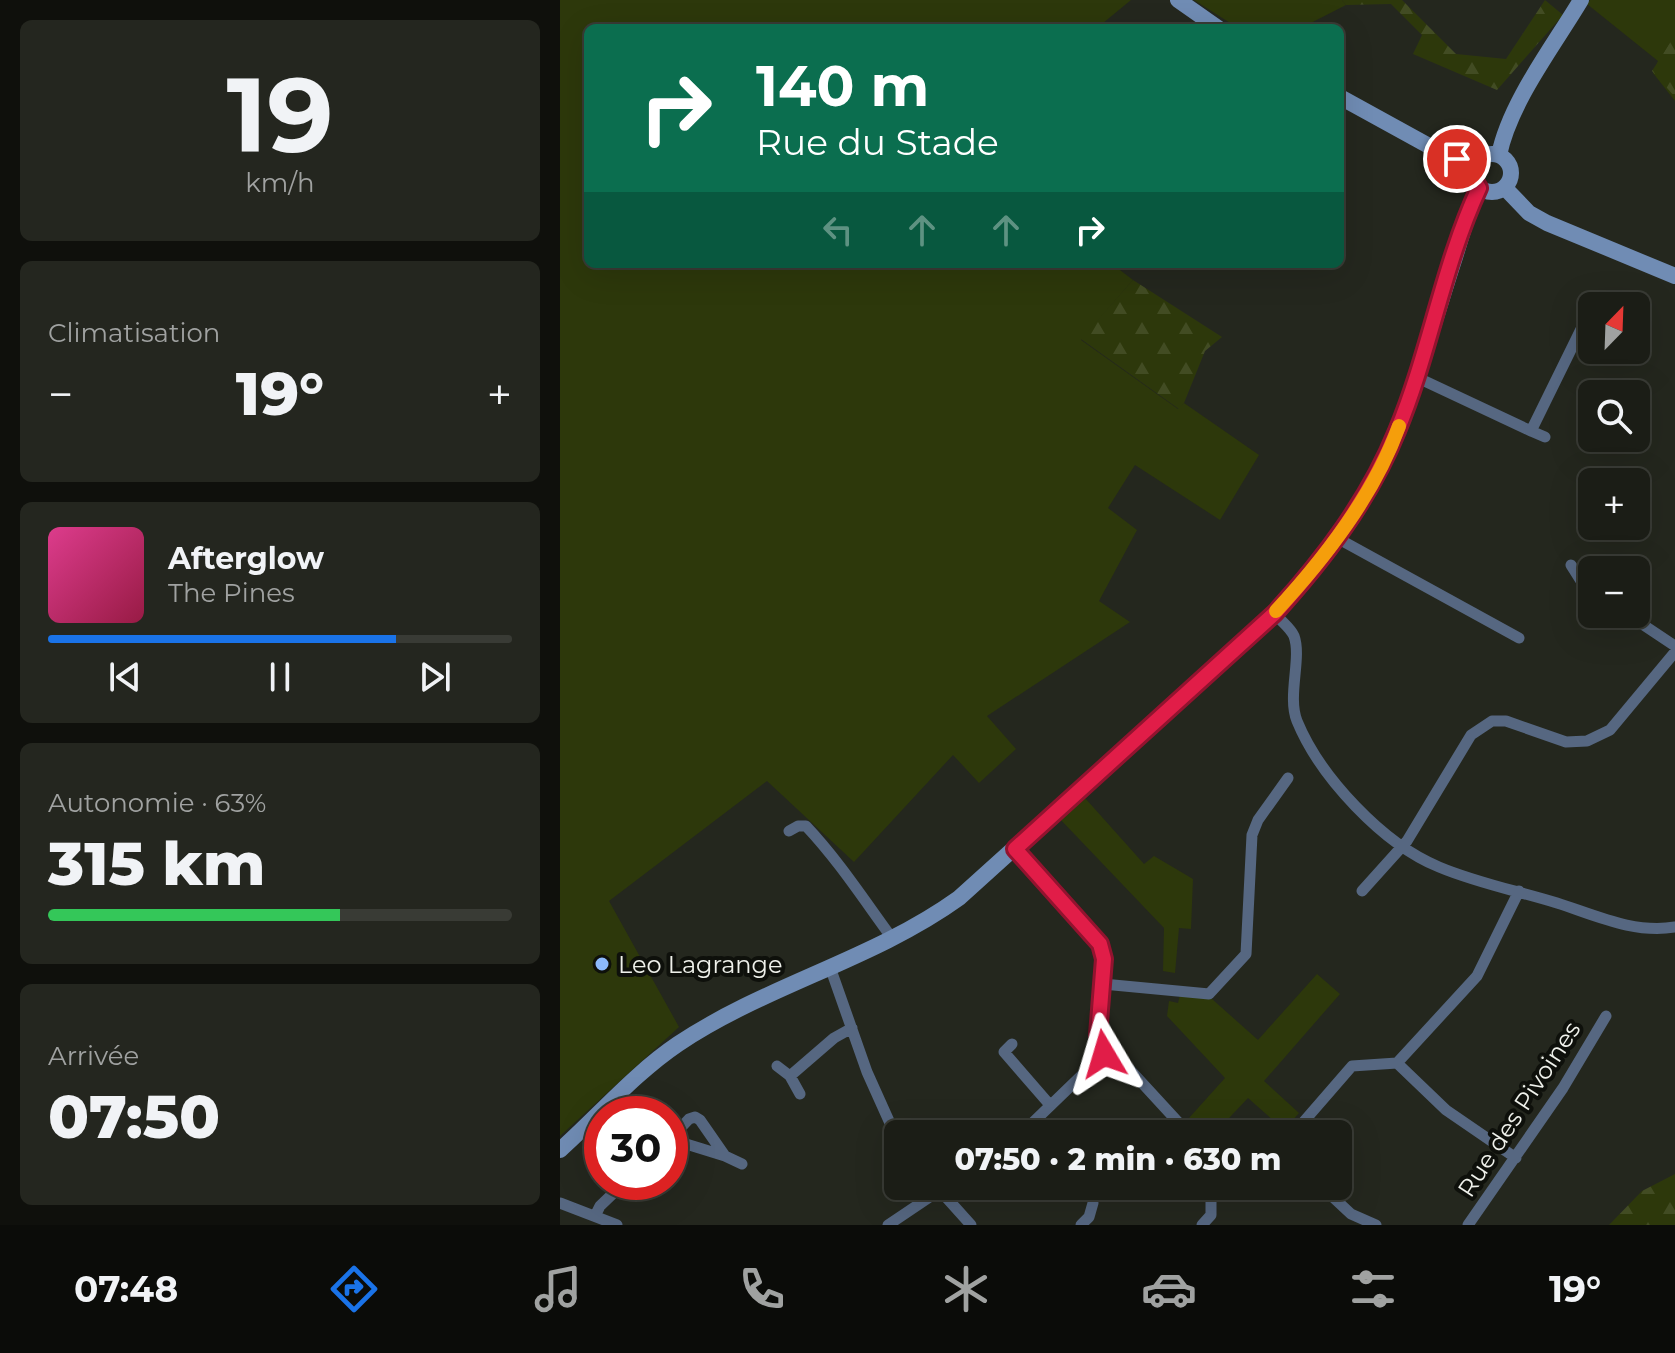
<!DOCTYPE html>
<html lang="fr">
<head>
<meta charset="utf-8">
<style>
	body { margin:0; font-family:Montserrat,sans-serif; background:#24261f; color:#f1f3f6; height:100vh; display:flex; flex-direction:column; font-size:30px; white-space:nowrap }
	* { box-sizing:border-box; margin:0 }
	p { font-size:26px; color:#a0a2a1 }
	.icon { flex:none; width:44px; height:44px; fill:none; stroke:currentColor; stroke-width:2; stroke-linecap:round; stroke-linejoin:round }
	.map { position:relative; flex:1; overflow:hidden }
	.panel { display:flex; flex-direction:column; gap:20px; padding:20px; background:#0f100c; width:560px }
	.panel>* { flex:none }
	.guide { position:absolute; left:24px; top:24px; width:760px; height:244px; border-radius:12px; box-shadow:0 8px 32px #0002,0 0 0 2px #393b35; background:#0b6e4f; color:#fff; overflow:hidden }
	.needle { width:52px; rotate:23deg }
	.controls { position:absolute; left:1018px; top:292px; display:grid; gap:16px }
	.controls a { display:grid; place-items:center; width:72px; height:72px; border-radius:12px; background:#1b1d16; box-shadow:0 8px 32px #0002,0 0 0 2px #393b35; font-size:40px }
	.speed { position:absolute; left:24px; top:1096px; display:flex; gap:16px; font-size:40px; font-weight:700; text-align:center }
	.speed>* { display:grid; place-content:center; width:104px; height:104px; border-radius:50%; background:#1b1d16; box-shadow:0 8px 32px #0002,0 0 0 2px #393b35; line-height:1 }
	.speed .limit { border:12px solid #d22; background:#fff; color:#111 }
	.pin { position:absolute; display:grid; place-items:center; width:68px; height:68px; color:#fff; margin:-34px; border:4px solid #fff; border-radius:50%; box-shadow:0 2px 8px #0007 }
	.me { position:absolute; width:88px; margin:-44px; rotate:353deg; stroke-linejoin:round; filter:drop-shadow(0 0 6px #0008) }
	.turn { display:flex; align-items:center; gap:28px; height:168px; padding:0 40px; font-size:36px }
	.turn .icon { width:104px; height:104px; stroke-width:2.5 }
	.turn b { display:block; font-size:56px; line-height:68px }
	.lanes { display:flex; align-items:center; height:76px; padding:0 40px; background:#0003; justify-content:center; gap:40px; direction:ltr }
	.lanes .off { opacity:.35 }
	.big { font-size:60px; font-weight:800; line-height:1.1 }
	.panel .tile { flex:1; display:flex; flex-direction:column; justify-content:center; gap:12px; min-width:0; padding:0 28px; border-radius:12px; background:#24261f }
	.panel .dial { align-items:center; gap:0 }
	.dial b { font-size:104px; line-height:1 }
	.song { display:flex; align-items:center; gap:24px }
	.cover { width:96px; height:96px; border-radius:12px; background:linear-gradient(135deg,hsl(330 70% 55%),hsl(340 70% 35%)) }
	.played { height:8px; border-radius:4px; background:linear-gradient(90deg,#1a73e8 75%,#393b35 75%) }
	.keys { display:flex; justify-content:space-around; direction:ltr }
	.heat { display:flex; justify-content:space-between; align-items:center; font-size:44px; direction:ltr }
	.charge { height:12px; border-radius:6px; background:linear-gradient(90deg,#34c759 63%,#393b35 0) }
	.trip { position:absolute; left:324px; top:1120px; width:468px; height:80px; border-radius:12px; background:#1b1d16; box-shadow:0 8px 32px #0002,0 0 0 2px #393b35; font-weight:800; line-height:80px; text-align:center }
	.tabs { display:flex; height:128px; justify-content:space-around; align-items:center; background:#0b0c09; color:#a0a2a1 }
	.tabs .icon { width:56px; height:56px }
	.tabs .on { color:#1a73e8 }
	.tabs b { font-size:36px; color:#f1f3f6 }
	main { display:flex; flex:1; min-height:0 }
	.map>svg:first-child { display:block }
</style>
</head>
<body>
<main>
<section class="panel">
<div class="tile dial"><b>19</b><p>km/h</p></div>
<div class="tile"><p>Climatisation</p>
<div class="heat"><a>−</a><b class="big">19°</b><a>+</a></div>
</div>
<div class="tile">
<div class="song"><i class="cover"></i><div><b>Afterglow</b><p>The Pines</p></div></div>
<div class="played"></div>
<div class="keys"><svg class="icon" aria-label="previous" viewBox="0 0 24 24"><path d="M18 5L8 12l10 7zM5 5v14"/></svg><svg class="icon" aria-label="pause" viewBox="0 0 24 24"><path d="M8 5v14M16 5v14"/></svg><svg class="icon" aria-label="next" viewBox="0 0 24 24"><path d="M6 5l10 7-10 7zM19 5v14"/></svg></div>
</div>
<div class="tile"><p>Autonomie · 63%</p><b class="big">315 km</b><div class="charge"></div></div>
<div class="tile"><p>Arrivée</p><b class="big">07:50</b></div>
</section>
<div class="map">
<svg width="1115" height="1225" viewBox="0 0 1115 1225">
	<defs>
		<pattern id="forest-firs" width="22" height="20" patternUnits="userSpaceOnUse" patternTransform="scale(2)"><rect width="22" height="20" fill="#2d380b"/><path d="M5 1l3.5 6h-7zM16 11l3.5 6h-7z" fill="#424c23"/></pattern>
	</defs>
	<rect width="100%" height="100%" fill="#24271e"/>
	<!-- grass -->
	<path fill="#2d380b" d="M0,0h571l-34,28h-509v236h524l21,16 -52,60 97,69 6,-6 75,52 -39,65 -85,-55 -27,43 29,22 -38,71 31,21 -143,94 29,33 -37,34 -26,-28 -99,107 -87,-81 -158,120 70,126 -119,109z
		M634,0h148l4,5 -45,23h-63z
		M1030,0h85v101l-22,-28 5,-12 -71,-57z
		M525,798l59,66 10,-8 39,23 -2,50 -12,-1 -4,45 -12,-2 1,-43 -105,-110z
		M757,974l23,20 -76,87 35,32 -15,17 -36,-32 -34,36h-12l-13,-16 36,-40 -58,-62 2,-15 9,2 2,-8 32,4 46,41z"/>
	<!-- forest -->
	<path fill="url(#forest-firs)" d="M782,0h60l54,54 50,5 39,-59 18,15 -66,75 -84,-36 9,-19 -31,-31 -45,1z
		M1115,35v62l-23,-26z
		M573,280l89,57 -17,14 -21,52 -5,6 -98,-70z
		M1115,1174v51h-66l33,-34z"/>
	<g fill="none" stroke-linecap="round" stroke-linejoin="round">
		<!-- street -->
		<path stroke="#566781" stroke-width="11" d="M856,377l115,54 56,-114
			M971,431l14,6
			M777,538l182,100
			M1011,565l12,19 9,6
			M715,613c5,8 15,14 19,23 8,22 -7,60 3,85 23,56 86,123 142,146 38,16 79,24 118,36 38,12 77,31 118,24
			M1067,614l48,32
			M229,831l9,-5h8c33,35 58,74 86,112
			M455,849l85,95 4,15 -6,76 91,99
			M802,891l45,-50 64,-106 21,-14h14l60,21 21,-1 23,-11 65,-78
			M270,967l37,105 31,69
			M543,984l106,10 37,-40 6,-119 6,-15 30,-42
			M452,1044l-8,8 46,53
			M837,1063l49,47 70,48
			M217,1066l13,10 10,18
			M230,1076l44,-38 18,-10
			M461,1134l89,-86
			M733,1134l59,-68 45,-3 80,-87 42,-85
			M111,1138l18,-19 6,-2 5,3 25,36
			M110,1139l55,17 17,8
			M376,1186l35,39
			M761,1186l30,28 25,11
			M0,1203l57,22
			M35,1216l5,-10 25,-24
			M328,1225l58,-39
			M521,1225l8,-8 4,-14
			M642,1225l9,-10v-29
			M908,1225l95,-137 43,-72"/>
		<!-- secondary -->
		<path stroke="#708cb4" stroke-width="16" d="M618,0l40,28
			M780,97l100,55 34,14
			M913 173a19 19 0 1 1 38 0a19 19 0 1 1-38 0Z
			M939,155c11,-53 54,-108 82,-155
			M945,188l24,25 18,10 128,53
			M0,1150c39,-35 75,-77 118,-106 88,-59 195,-84 281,-146l316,-285c49,-54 94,-113 122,-182 23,-56 39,-116 58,-174 7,-23 14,-47 24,-69"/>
	</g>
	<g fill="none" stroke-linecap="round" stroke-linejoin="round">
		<!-- route casing -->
		<g stroke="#92132f" stroke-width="20">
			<path id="route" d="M544,1054l6,-6 -12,-13 6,-76 -4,-15 -85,-95 260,-236c49,-54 94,-113 122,-182 33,-79 46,-166 82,-243l-6,-10 1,-12 -17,-7"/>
		</g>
		<!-- route -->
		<use href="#route" stroke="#e11d48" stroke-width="14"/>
		<!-- slow -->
		<path stroke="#f59e0b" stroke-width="14" d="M716,611c50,-54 98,-116 123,-185"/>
	</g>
	<!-- markers -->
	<circle fill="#8cb9fc" stroke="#0e100b" stroke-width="3" cx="42" cy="964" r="8"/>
	<g text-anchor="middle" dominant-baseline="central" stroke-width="8" stroke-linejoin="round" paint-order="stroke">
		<!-- poi labels -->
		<g font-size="24" fill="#eff1eb" stroke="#0e100b" text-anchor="start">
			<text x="58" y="964">Leo Lagrange</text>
		</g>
		<!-- street labels -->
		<g font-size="24" fill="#eff1eb" stroke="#0e100b">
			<text transform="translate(959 1109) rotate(-57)">Rue des Pivoines</text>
		</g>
	</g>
</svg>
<div class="controls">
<a><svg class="needle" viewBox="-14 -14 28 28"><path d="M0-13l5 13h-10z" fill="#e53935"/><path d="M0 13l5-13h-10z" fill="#a0a2a1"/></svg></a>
<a><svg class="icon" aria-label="search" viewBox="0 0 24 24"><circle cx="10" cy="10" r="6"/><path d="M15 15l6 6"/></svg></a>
<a>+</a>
<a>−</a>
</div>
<div class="speed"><div class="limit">30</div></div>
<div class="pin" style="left:897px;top:159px;background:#d93025"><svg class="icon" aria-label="arrive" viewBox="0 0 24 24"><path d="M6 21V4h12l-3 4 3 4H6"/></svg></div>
<svg class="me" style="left:544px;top:1054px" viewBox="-20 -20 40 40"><path d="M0-17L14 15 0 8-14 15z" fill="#e11d48" stroke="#fff" stroke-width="4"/></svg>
<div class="trip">07:50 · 2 min · 630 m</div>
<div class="guide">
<div class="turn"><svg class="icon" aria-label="right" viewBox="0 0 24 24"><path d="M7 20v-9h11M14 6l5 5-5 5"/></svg><div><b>140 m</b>Rue du Stade</div></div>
<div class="lanes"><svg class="icon off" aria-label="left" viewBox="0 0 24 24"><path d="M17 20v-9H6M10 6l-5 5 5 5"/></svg><svg class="icon off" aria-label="ahead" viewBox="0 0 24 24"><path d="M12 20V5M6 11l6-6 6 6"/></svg><svg class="icon off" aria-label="ahead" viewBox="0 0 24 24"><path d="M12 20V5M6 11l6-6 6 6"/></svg><svg class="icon" aria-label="right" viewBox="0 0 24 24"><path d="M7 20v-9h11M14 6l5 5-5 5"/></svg></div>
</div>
</div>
</main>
<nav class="tabs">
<b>07:48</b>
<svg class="icon on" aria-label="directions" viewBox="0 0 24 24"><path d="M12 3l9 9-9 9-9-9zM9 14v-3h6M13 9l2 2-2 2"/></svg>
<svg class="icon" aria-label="music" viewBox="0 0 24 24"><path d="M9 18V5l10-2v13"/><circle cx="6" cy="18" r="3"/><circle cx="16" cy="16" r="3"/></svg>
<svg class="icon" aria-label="phone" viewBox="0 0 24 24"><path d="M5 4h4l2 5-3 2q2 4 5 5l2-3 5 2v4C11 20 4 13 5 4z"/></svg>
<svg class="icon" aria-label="climate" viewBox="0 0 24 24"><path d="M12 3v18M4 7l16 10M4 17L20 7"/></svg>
<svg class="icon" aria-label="car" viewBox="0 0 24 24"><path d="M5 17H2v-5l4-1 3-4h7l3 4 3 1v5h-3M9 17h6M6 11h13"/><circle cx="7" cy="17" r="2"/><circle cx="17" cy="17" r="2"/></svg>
<svg class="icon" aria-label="filters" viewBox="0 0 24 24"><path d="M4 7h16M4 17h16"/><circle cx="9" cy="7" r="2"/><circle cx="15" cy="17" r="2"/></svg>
<b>19°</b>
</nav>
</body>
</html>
